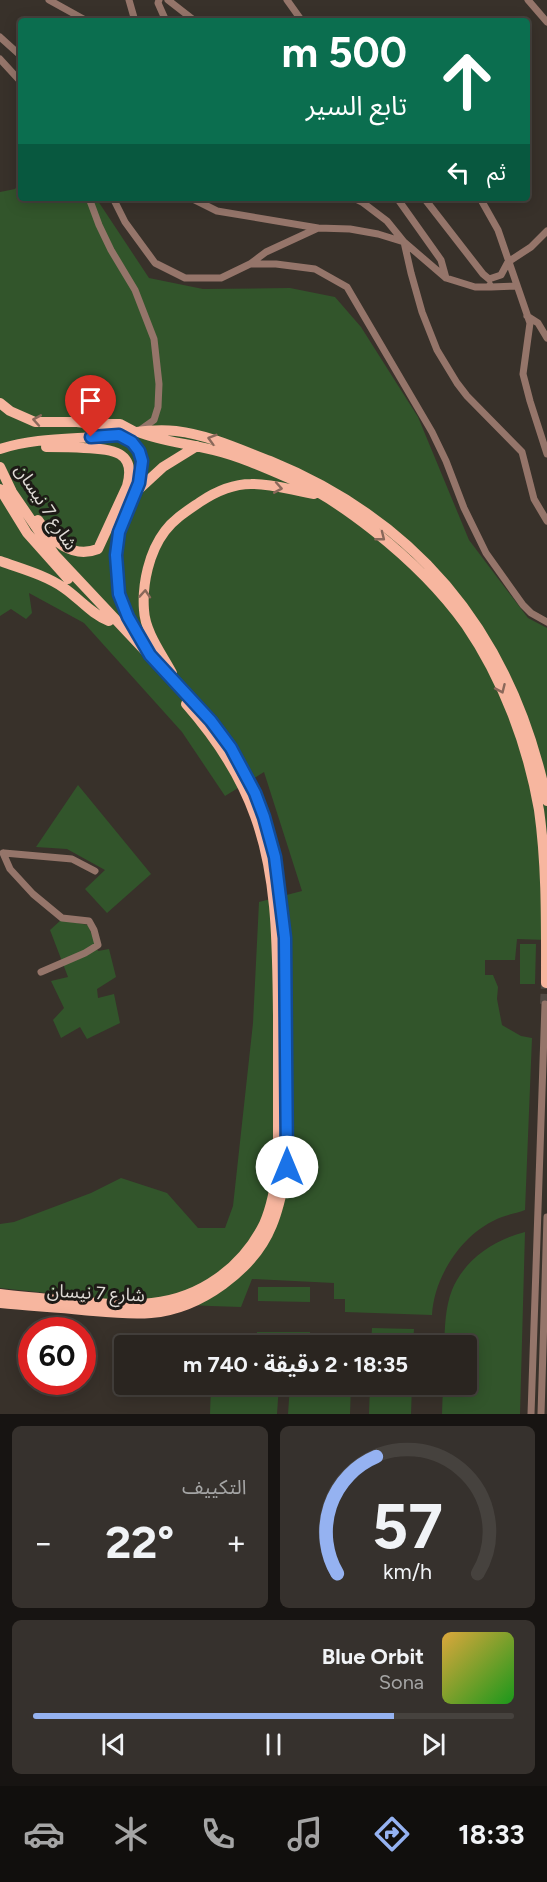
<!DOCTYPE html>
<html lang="ar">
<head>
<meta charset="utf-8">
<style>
	body { margin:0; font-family:Figtree,"Noto Sans Arabic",sans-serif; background:#36312d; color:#f1f3f6; direction:rtl; height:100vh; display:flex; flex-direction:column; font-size:22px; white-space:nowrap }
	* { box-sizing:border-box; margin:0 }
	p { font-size:20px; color:#a5a5a5 }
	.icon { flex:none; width:33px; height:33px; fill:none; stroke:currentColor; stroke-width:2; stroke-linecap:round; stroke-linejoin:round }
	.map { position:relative; height:1414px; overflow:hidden; direction:ltr }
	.drawer { display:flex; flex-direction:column; gap:12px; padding:12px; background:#171412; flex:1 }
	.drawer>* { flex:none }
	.hud { position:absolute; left:18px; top:18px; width:512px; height:183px; border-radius:6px; box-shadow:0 3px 15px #0003,0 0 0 2px #46423e; direction:rtl; background:#0b6e4f; color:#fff; overflow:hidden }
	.speed { position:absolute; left:18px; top:1317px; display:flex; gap:12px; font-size:30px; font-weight:700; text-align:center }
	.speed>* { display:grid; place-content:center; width:78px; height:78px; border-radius:50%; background:#2a2520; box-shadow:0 3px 15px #0003,0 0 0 2px #46423e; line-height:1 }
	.speed .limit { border:9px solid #d22; background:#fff; color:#111 }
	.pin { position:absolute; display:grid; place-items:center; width:51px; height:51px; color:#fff; margin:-62px -26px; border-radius:50% 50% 50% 0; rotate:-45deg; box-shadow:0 0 6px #0007 }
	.pin .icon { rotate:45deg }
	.me { position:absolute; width:66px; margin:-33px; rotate:0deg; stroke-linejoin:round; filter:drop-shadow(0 0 4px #0008) }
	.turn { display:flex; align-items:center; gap:21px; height:126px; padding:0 24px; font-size:27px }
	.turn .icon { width:78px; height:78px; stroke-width:2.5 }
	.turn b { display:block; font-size:42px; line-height:51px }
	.then { display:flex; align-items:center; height:57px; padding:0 24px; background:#0003; gap:12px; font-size:22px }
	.big { font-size:45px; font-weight:700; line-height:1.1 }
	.drawer .card { flex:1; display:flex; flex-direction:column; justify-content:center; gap:9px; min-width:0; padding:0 21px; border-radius:9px; background:#36312d }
	.drawer .dial { align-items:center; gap:0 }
	.dial svg { height:156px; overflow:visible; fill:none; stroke:#46423e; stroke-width:7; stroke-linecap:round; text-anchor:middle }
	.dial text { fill:#f1f3f6; stroke:none }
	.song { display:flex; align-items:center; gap:18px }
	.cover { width:72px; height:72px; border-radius:9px; background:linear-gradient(135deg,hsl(40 70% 55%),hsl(120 70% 35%)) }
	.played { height:6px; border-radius:3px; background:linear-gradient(90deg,#95b2f1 75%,#46423e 75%) }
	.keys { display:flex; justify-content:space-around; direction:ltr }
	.heat { display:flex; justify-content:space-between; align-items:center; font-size:33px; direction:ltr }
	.drawer .tiles { flex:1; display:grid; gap:12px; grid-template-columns:1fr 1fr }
	.card:last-child { grid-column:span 2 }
	.trip { position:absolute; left:114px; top:1335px; width:363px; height:60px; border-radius:6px; background:#2a2520; box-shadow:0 3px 15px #0003,0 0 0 2px #46423e; font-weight:700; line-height:60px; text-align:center; direction:rtl }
	.tab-bar { display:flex; height:96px; justify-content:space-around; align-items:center; background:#110f0d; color:#a5a5a5 }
	.tab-bar .icon { width:42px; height:42px }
	.tab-bar .selected { color:#95b2f1 }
	.tab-bar b { font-size:27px; color:#f1f3f6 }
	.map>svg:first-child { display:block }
</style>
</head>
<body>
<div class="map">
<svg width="547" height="1414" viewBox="0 0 547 1414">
	<rect width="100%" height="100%" fill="#38312a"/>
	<!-- green -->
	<path fill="#32552b" d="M21,180v18h75l53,80 54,11 87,-1 45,9 26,30 57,90 51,123 59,78 19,10v312l-30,-1 -2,21h-30v15h8l5,12 -1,12 5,26 19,11 11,2 -7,172c-7,3 -15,4 -23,7 -38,14 -68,58 -70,98l-87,-3v-13h-11v-16l-82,-4 -11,28c-80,-2 -161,-10 -241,-19v-64l14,-2 77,-29 30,-15 46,15 31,35h27l8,-22 20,-183 6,-121 43,-11 -38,-119 -39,24 -43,-64 -98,-109 -55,-30 3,20 -6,6 -15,-10 -11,7v-424l15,-3z
		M78,785l73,89 -44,39 -22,-24 20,-19 -38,-21 -31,-2z
		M61,920l27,5 10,26 11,-2 7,28 -19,12 1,9 16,-4 6,29 -33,16 -7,-12 -19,11 -8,-18 11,-12 -13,-27 17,-4 -18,-47z
		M520,944h16l-1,40h-15z
		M525,1232l-5,182h-78l1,-29 23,-1v-38l-22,-1c1,-18 1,-37 8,-55 13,-31 42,-50 73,-58z
		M258,1287h52v15l-52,-1z
		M372,1328l42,1 -1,16h-42z
		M257,1332h53v13h-53z
		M211,1385h68l-2,29h-67z
		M290,1385h61l-1,29h-62z
		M370,1385h42l-1,29h-42z"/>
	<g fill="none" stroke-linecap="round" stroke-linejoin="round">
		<!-- primary-tunnel -->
		<path stroke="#514a44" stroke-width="10" stroke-dasharray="10 5" stroke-linecap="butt" d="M545,1004l1,-21"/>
		<!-- street -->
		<path stroke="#95756a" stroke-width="7" d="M49,0l38,21
			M129,0l6,21
			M159,0l-1,3 8,18
			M168,0l27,21
			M287,0l15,21
			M528,0l19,22
			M0,37l21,19
			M0,59l21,23
			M89,198l10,27 12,25 24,40 19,49 5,45 -1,23 -4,13 -14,10
			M113,198l12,24 30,41 30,15h36l29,-14h26l39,5 32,18 85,145 14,29 18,47 22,45 37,52 8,8 16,9
			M191,198l26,13 101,17
			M354,198l8,4 25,19 17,21 42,36 29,9h16
			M397,198l44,62 5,18
			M424,198l59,76 6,5 12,-4 7,-13 23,-15 16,-16
			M480,198l18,32 32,93 -7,51 7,27 17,53
			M250,264l16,-12 52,-24 32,1 28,5 26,8 7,31 11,39 15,38 20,33 10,13 55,56 12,47 13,22
			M490,285l1,2 25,-1
			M527,316l11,7 9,15
			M3,853l7,16 23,25 29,24 27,3 5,9 4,15 -13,8 -44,19
			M4,853l68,6 23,12
			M531,1414l14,-410
			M541,1414l6,-197"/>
		<!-- primary -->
		<path stroke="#f7b69f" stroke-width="10" d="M0,403l10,8 25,11h42l17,2h26l15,8
			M138,432c24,10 50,11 75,18 29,7 57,20 85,32 27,12 53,31 76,49 34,27 67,59 92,94 37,54 62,121 73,185 8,57 7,115 7,173
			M119,435c7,4 17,9 21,17 10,25 -15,57 -21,80 -2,7 -3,16 -3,23 -2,31 9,58 24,84
			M0,449c30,-10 63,-10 94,-12 27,-2 54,-9 82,-6 33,4 63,18 94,30 154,63 243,178 277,340
			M0,467l12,25 43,63 156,166c21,29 41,60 53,95 21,65 21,133 22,200 0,50 0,101 1,151 -4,20 -7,39 -15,58 -18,45 -72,84 -121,88 -23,2 -46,-1 -69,-3 -27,-3 -55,-4 -82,-7
			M0,489l27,44 41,46
			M138,490l25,-23 34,-21
			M38,520c13,21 35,39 60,29l29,-63c10,-35 -15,-37 -43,-38 -12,-1 -25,-1 -38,-1
			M0,561c22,8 45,14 64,27 16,11 27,26 45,33
			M172,673c-10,-19 -27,-41 -28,-63 -2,-26 5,-58 21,-79 9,-12 22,-20 35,-29 15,-10 32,-18 51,-18 20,-1 43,7 63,10
			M0,1294c24,3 49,5 73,7 26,2 53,6 79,2 48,-5 90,-35 112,-79 8,-18 11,-38 14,-57 0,-51 0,-101 0,-152 -1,-66 0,-136 -23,-199 -15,-42 -40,-79 -69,-112"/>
	</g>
	<!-- one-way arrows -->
	<defs><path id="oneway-chevron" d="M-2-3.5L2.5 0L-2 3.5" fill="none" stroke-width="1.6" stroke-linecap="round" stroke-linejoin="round" transform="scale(1.5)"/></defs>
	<g stroke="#8a685a">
		<use href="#oneway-chevron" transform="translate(37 420) rotate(-170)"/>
		<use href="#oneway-chevron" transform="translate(212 439) rotate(-164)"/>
		<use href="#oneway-chevron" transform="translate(278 488) rotate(10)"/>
		<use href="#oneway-chevron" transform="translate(381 537) rotate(38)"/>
		<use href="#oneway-chevron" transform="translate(145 594) rotate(-86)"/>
		<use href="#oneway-chevron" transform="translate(501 689) rotate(66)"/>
	</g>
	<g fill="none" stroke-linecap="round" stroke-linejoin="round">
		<!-- route casing -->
		<g stroke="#114b97" stroke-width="15">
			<path id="route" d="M91,437l28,-2 13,7 7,9 3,10 -3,22 -20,49 -3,23 3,39 9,23 22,38 61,66 20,27 24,45 9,24 11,40 10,81 2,229"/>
		</g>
		<!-- route -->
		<use href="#route" stroke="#1a73e8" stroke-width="10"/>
	</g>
	<g text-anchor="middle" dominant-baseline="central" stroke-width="6" stroke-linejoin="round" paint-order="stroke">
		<!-- street labels -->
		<g font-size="18" fill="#dfdbd6" stroke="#1d1a16">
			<text transform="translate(46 507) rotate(57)">شارع 7 نيسان</text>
			<text transform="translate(96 1293) rotate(3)">شارع 7 نيسان</text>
		</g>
	</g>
</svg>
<div class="speed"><div class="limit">60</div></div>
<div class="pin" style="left:91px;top:437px;background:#d93025"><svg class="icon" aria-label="arrive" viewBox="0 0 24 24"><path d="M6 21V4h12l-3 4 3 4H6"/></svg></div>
<svg class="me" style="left:287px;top:1167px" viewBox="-20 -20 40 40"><circle r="19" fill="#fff"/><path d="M0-13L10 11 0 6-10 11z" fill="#1a73e8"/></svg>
<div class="trip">18:35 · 2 دقيقة · 740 m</div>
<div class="hud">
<div class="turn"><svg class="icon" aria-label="ahead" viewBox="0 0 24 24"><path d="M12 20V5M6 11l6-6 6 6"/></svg><div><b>500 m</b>تابع السير</div></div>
<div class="then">ثم<svg class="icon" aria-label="left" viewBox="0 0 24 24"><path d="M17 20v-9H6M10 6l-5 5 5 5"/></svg></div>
</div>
</div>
<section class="drawer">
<div class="tiles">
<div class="card dial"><svg viewBox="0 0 100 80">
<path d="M14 69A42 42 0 1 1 86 69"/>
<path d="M14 69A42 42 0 0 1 34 9" stroke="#95b2f1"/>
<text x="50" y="56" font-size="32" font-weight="700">57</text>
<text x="50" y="72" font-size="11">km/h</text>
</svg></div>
<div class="card"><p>التكييف</p>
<div class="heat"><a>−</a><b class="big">22°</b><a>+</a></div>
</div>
<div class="card">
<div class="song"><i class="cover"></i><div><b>Blue Orbit</b><p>Sona</p></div></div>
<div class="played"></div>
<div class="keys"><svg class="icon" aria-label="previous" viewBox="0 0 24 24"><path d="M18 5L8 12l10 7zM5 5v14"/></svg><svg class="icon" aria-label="pause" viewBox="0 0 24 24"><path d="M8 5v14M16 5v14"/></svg><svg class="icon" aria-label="next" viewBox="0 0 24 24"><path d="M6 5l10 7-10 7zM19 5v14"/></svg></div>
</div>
</div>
</section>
<nav class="tab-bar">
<b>18:33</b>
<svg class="icon selected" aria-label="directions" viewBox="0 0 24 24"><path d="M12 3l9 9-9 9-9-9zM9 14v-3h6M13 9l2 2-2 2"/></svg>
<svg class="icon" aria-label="music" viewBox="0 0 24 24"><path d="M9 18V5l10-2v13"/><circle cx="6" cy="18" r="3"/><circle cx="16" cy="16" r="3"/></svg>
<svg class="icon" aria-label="phone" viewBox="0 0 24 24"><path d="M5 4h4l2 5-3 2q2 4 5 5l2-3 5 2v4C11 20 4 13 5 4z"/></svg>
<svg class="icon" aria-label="climate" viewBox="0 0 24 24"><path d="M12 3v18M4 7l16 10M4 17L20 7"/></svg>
<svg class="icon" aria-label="car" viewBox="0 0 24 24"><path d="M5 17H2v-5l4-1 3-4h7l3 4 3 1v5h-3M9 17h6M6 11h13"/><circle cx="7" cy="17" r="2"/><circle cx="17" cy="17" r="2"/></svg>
</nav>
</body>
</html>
